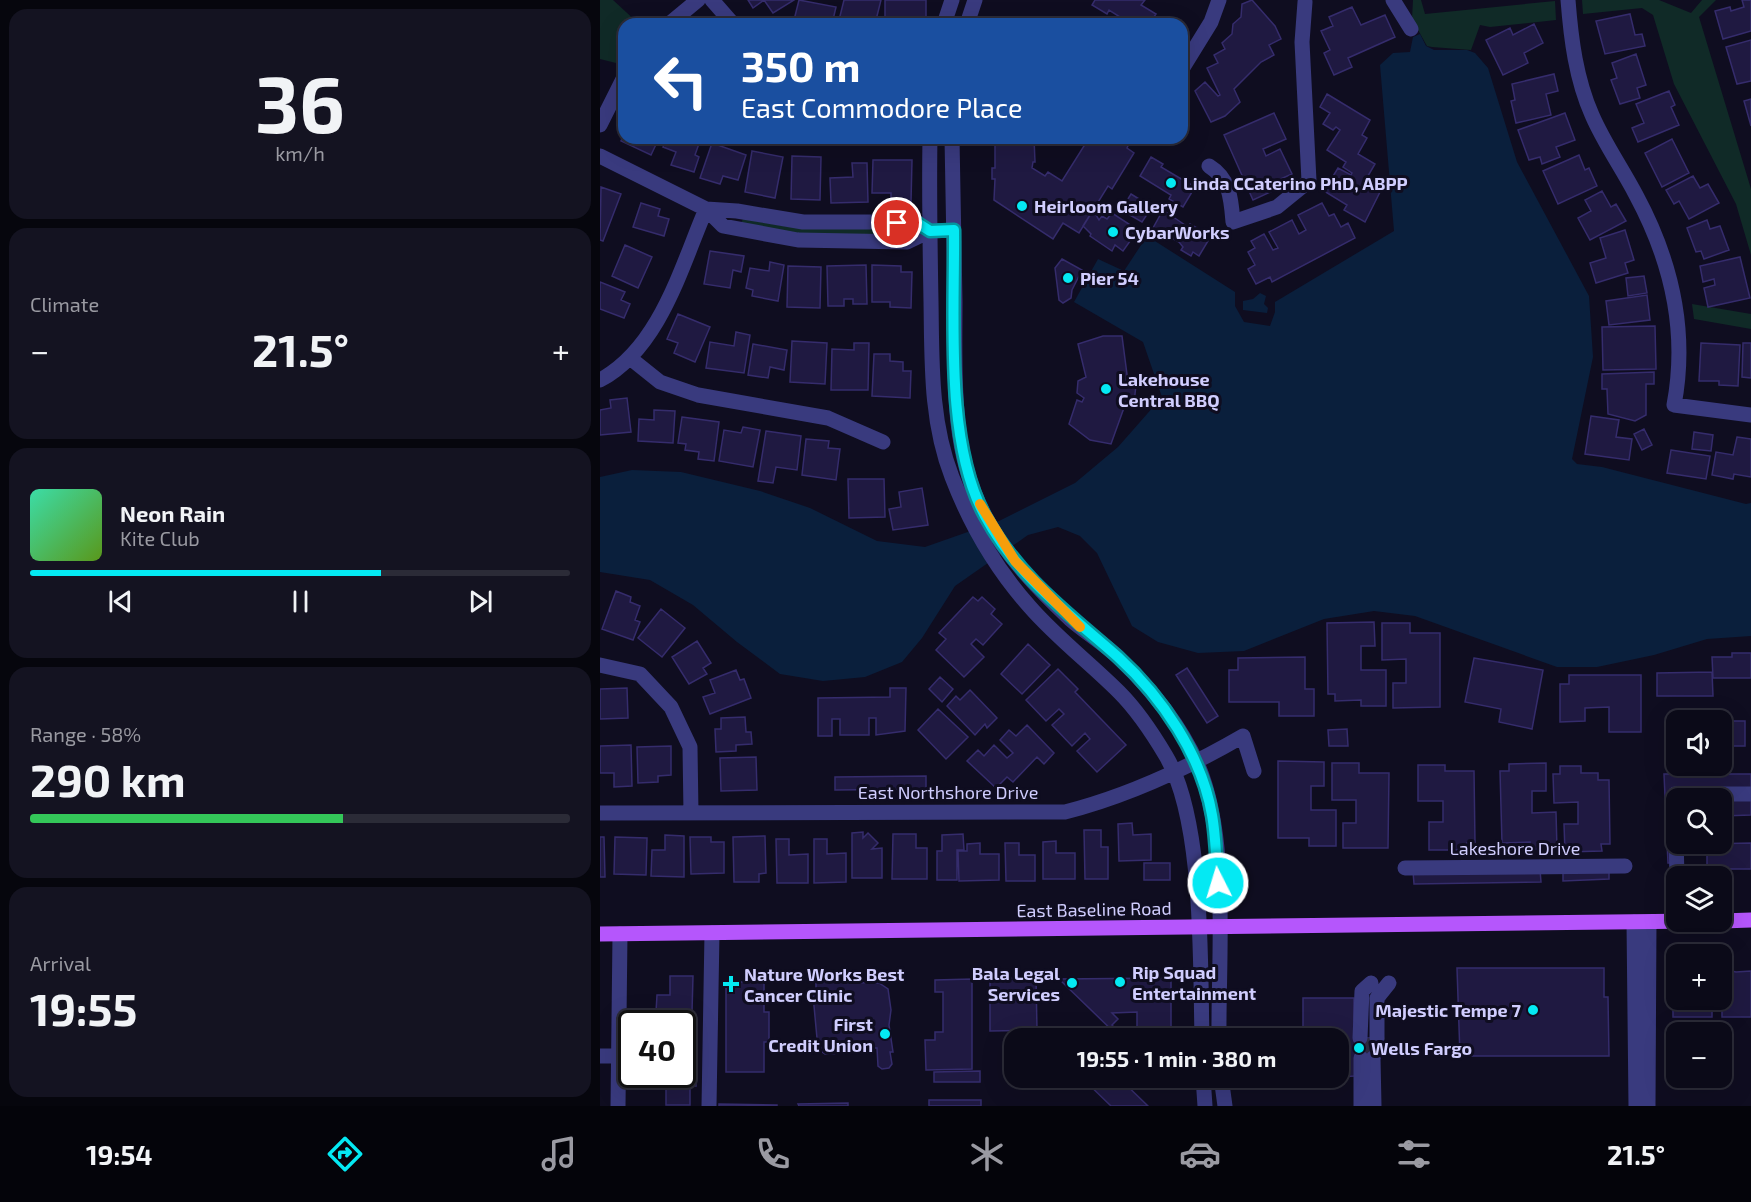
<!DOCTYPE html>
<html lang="en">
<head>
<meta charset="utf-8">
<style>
	body { margin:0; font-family:"Exo 2",sans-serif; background:#141321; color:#f1f3f6; height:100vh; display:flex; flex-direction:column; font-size:22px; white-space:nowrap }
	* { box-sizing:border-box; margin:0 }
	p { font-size:20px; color:#9a9aa2 }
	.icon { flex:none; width:33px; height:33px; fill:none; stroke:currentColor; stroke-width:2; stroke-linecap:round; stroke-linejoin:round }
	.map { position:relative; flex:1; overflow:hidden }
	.drawer { display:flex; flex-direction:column; gap:9px; padding:9px; background:#06060d; width:600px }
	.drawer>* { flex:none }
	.guide { position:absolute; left:18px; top:18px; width:570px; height:126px; border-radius:18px; box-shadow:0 6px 24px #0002,0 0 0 2px #2b2b37; background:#1a4fa0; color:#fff; overflow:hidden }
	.controls { position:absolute; left:1066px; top:710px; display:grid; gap:12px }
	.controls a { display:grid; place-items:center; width:66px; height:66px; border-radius:12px; background:#0b0a18; box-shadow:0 6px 24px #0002,0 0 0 2px #2b2b37; font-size:30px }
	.speed { position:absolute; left:18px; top:1010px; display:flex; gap:12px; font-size:30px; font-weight:700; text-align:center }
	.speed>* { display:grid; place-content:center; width:78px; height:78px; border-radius:50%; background:#0b0a18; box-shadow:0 6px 24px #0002,0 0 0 2px #2b2b37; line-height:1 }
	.speed .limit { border:3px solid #111; border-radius:9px; background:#fff; color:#111 }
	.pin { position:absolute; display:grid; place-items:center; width:51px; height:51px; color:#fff; margin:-26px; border:3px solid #fff; border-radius:50%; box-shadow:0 2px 6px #0007 }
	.me { position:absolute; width:66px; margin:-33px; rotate:355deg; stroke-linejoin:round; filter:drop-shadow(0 0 4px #0008) }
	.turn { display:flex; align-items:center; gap:21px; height:126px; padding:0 24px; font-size:27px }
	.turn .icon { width:78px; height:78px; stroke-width:2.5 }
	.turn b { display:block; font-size:42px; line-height:51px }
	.big { font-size:45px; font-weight:700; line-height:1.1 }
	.drawer .tile { flex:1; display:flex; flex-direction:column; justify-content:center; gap:9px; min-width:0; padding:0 21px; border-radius:18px; background:#141321 }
	.drawer .dial { align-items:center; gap:0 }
	.dial b { font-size:78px; line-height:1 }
	.song { display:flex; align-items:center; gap:18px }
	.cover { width:72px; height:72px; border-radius:9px; background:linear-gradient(135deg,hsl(160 70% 55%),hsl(90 70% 35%)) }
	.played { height:6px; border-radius:3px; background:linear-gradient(90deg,#04e9f3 65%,#2b2b37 65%) }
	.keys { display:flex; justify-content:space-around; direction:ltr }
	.heat { display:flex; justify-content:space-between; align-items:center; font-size:33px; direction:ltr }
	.charge { height:9px; border-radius:4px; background:linear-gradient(90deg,#34c759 58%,#2b2b37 0) }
	.trip { position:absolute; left:404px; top:1028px; width:345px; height:60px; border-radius:18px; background:#0b0a18; box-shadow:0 6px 24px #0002,0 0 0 2px #2b2b37; font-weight:700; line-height:60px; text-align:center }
	.dock { display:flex; height:96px; justify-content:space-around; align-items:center; background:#04040a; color:#9a9aa2 }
	.dock .icon { width:42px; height:42px }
	.dock .on { color:#04e9f3 }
	.dock b { font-size:27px; color:#f1f3f6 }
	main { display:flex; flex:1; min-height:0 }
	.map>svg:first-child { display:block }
</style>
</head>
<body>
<main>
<section class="drawer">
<div class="tile dial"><b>36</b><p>km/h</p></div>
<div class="tile"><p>Climate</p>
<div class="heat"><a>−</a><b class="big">21.5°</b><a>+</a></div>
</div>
<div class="tile">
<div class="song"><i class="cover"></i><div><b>Neon Rain</b><p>Kite Club</p></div></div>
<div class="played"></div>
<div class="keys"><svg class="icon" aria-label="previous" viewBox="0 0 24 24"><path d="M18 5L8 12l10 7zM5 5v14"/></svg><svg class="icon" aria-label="pause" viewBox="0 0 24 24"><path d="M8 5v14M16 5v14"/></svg><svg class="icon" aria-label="next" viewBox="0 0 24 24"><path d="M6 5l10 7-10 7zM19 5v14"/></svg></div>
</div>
<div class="tile"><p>Range · 58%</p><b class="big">290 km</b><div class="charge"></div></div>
<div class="tile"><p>Arrival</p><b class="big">19:55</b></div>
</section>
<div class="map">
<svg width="1151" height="1106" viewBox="0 0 1151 1106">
	<rect width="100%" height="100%" fill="#0f0d20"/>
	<!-- green -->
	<path fill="#102a27" d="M0,0h13l26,24h-15v29l-8,10 -16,-4z
		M813,0h8l4,14 130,-13 1,19 -66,7 -10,-2 -9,25 -39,-3 -5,-1 -15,-27z
		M982,0h77l32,13 11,-13h14l-17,17 52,172v66l-15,-51 -62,-120 -21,-69 -11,-7 -59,6z
		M143,219l47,8 122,2 1,3 -3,3h-102l-67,-12z
		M1092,304l59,10v15l-57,-10z"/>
	<!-- water -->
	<path fill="#0a1f3c" d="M820,34l6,12 8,4h33l8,3 13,15 29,94 72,134 4,61 -21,102 5,5 25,3 144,37 5,-1v133l-44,3 -53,16 -57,12h-40l-142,-51 -41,-5 -50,8 -80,32 -46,2 -40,-11 -26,-16 -35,-73 -17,-17 -22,-9 -30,8 -73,51 -33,52 -20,24 -37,15 -42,4 -43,-7 -43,-32 -44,-37 -43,-25 -50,-8v-95l32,-7 49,2 79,19 50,17 67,33 48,6 74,-26 76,-38 43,-36 44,-50 -19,-55 -69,-40 24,-43 26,12 23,-35 88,56v14l9,16 26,4 5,-14v-10l119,-71 -14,-166 13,-12 17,-1 3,-15z
		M660,293l6,3 -2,8 4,4 -1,5 -24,-3v-9l10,-2z"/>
	<!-- building -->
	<path fill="#1f1941" stroke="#352c6c" stroke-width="1.5" d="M148,0h46l-21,13 -9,-13 -11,8z
		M199,0l37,7 -4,17h-39z
		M244,0h37l-6,24h-37z
		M285,0h41v24h-41z
		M495,0h50l-4,5 15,9 -7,10h-22l1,-2 -19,-12 -2,4 -15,-9z
		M652,0l23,26 6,13 -12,6 5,10 -13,7 -27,27 6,13 -15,14 -14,6 -16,-31 10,-9 13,14 2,-1 -13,-27 11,-5 -4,-8 11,-6 -3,-6 10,-9 1,-10 8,-7 1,-13z
		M1142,0h9v31l-28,8 -8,-28 15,-4 1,4 13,-4z
		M752,7l9,18 24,-10 10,22 -47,21 4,9 -18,8 -10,-22 6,-3 -9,-19 12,-5 -4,-9z
		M1030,14l5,21 7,-1 3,12 -40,8 -9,-33z
		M934,24l9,19 -19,10 4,10 -25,12 -17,-35 24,-12 3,7z
		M1151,40v41l-14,3 -11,-37z
		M1036,54l10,31 -9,3 3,10 -20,6 -9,-24 6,-2 -5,-15z
		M954,74l4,17 -12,3 5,21 -35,8 -5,-22 4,-1 -3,-16z
		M1069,91l6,14 -4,2 8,18 -41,17 -6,-14 12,-5 -8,-19z
		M727,94l43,26 -8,15 5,3 -9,16 17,10 -10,17 16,9 -16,32 -21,-12 3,-5 -23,-14 14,-23 13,7 1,-2 -9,-6 3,-5 -19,-12 13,-20 -4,-3 -3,3 -10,-6 7,-11 -10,-6z
		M1151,99v27l-7,-25z
		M674,113l12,26 -23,10 3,7 14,-7 12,25 -18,8 3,7 -24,11 -29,-65z
		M965,113l10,27 -19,7 4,10 -18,7 -2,-7 -11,3 -11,-30z
		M24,134v4h35l-8,17 -30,-14z
		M67,138h34l-6,17 4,2 -5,15 -23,-7 5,-13 -13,-5z
		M395,138h39l1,24h-2l-1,6 13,8 3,-4 14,9 27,-43h36l5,3 -3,7 7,5 -22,36 -4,-3 -29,47 -16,-10 -10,16 -59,-39 1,-21h-3v-11h3z
		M1072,139l17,34 -27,14 -17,-34z
		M112,143l34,12 -8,25 -15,-4 -3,8 -20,-6z
		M152,151l31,6 -8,41 -30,-6z
		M979,155l6,15 4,-2 8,18 -39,18 -15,-33z
		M192,156l29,1 -1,43 -29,-1z
		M551,157l12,7 -2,3 34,20 -12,20 -14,-8 2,-4 -31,-19z
		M273,160h39l-1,42h-20v-9h-19z
		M252,163h15l1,39 -37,1 -1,-25 23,-1z
		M1093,176l7,12 8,-4 11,19 -30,16 -10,-18 -5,3 -8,-14z
		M1,187l20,7 -18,47 -3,-1z
		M1002,191l9,16 5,-3 10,17 -36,19 -12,-22 13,-7 -6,-11z
		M531,194l21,13 -10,15 -21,-12z
		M41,203l19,6 -2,7 11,3 -5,17 -31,-9z
		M722,203l7,13 5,-2 7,13 7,-4 7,15 -83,44 -2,-5 -14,7 -8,-15 7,-4 -7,-13 7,-4 -4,-7 13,-7 9,16 5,-2 -9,-16 23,-12 7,14 7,-4 -8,-15z
		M493,210l6,10 3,-4 5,3 5,-6 26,17 -15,21 -8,-6 -3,6 -22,-15 1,-2 -8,-8z
		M563,210l25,17 2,-3 21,12 -12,20 -6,-4 -2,4 -10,-6 2,-3 -4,-5 -26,-14z
		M1107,220l3,9 10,-3 9,24 -25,9 -3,-8 -5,1 -9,-24z
		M1025,230l9,30 -9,3 3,10 -32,10 -6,-20 16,-5 -6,-20z
		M25,245l27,12 -14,31 -26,-12z
		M110,251l34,5 -3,16 -8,-2 -3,18 -26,-4z
		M1140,257l10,41 -42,9 -4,-19 11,-3 -1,-6 -11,3 -3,-16z
		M462,259l20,11 -10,20 -1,8 -8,5 -4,-3 -4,-32z
		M170,262l14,3 -6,36 -26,-5 1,-6 -7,-2 4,-20 19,3z
		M266,265l1,39h-14v-5h-9v7h-16l-1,-40z
		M272,265l29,1v6h11l-1,36 -21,-1v-5h-18z
		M188,266l33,1 -1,41 -33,-1z
		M1044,276l3,17 -19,3 -2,-18z
		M0,282l25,10 -4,8 9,4 -6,14 -24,-9z
		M1047,295l3,25 -41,5 -3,-24z
		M78,314l32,13 -15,35 -21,-9 4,-10 -11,-4z
		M1055,326l1,43 -53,1 -1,-43z
		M136,332l14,3 -6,38 -38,-5 4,-26 24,4z
		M503,336h19l6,46 8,3 -2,18 -9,2 -14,39 -21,-4 -21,-16 8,-24 5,2 2,-4 -7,-5 1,-12 8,-4 -8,-33z
		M192,341l35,2 -2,41 -35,-2z
		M254,343h15l-1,47h-37l1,-41 22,1z
		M1101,343l39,2 -2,41 -19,-1v-4h-20z
		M1143,343h8v35l-9,-1z
		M153,344l34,6 -3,20 -14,-3 -2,11 -20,-3z
		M274,354h16v7l13,1v9h8l-1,27 -38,-2z
		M1054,372v12h-8v31l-11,6 -27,-7 -1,-25h-5v-15z
		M27,398l4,34 -31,3v-25l11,-2 -1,-8z
		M54,410l21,1 -2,32 -35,-2 1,-22 15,1z
		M991,416l28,4 -3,17 16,2 -3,21 -44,-6z
		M82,417l37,5 -5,39 -16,-2 1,-7 -14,-2 1,-6 -8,-1z
		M143,427l17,3 -7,37 -34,-6 5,-31 17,3z
		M1044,429l8,16 -10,5 -8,-16z
		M166,431l35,5 -4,34 -21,-3 -3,16 -15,-2z
		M1094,432l19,3 -2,16 -19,-2z
		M1137,437l14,2v38l-17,-3 -1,5 -21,-4 4,-23 17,3z
		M206,439l23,2 -1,7 12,1 -4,31 -34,-5z
		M1071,450l39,6 -4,23 -39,-6z
		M248,479h36l1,38 -36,1z
		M322,488l6,37 -35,5 -4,-21 12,-2 -2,-15z
		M16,591l15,6 -1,5 10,4 -5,14 5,2 -7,18 -31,-11z
		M373,597l5,4 4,-4 13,12 -4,5 11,10 -19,21 -7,-6 -5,5 13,13 -20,20 -28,-27 10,-11 -7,-6z
		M61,609l24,19 -23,29 -24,-19z
		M774,622l1,24h-14v24h25v36h-25v-6l-26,1v-7h-7l-1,-71z
		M782,623h28v10h30v74l-47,1v-25h13v-24l-24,1z
		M97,641l14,22 -8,5 4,6 -18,10 -17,-27z
		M428,644l22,21 -28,29 -21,-20z
		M1132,653h19v25h-38l-1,-21h20z
		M705,657v32h9v27h-35v-14h-50v-32h9v-12z
		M874,658l69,12 -11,59 -33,-7 2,-13 -36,-7z
		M587,668l31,48 -11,7 -31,-48z
		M458,669l20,20 -3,3 51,53 -29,27 -20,-21 13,-12 -5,-6 -13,13 -20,-21 12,-11 -5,-5 -13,12 -20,-21z
		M136,670l4,10 4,-1 7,19 -41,16 -7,-17 12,-4 -5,-13z
		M1112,672l1,24h-56v-23z
		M969,675h72v57h-32v-25l-24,1v13l-25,1v-38h9z
		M340,677l13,12 -11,13 -13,-13z
		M27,688l1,30 -28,1v-30z
		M290,688h16l-1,43 -29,4v-17h-7v17h-29v-16h-8v17h-14v-38l72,-1z
		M370,690l27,28 -10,10 -2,-4 -10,11 -28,-29 9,-10 4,4z
		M338,709l30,28 -22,22 -28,-29z
		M145,717l1,15h5l1,12 -16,1v6l-20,1 -1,-23h6v-11z
		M1122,721h23v25h-23z
		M427,725l27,28 -10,11 -7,-7 -24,25 -6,-5 -11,11 -29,-27 11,-11 6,6 10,-11 13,13 6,-5 -13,-13 9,-10 7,6z
		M747,729l1,17h-19l-1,-16z
		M31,745l1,41 -18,1v-14h-14v-27z
		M71,746v29l-13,1v6l-20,1 -1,-36z
		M156,757l1,33 -36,1 -1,-33z
		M678,761l46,1v24h-13v24h25v36h-27v-8h-31z
		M732,763h27v10h30l-1,75h-45v-25h13v-23h-24z
		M946,763v28h-14v22l24,-1 1,37h-27v-7l-28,1 -2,-72h9v-7z
		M818,765h27v6h29l1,72h-8v7h-38v-28h14v-21h-25z
		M960,766h21v7h17v7h11l1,64h-9l1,7 -37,1 -1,-28h14v-22l-24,1 -1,-29h7z
		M1064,774h87v41l-29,1v-18h-45l5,65h-14z
		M326,776v13l-91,1v-13z
		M532,823l1,12 18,-1v26l-32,1 -1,-37z
		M484,830h17v17h7v32h-23z
		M263,832v6l5,-5 10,10 -6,6 10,-1v30h-30v-45z
		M293,834h23v14h11v31h-35z
		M363,834l1,16h-7v30h-20v-29h5v-16z
		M65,835l19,1v41l-33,-1 1,-26h13z
		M165,836l1,37 -7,1v8h-25l-1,-45z
		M0,837h4l1,40h-5z
		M15,837l32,1 -1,37 -32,-1z
		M90,837h21v5h13v31l-33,1z
		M176,839h13v16l19,-1v29h-31z
		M214,839h13v15l19,-1v29l-32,1z
		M456,841v12h19v26h-32v-37z
		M380,843v11h19v26l-40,1 -1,-30h9v-7z
		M405,843h14v12h16v26h-29z
		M1151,843v26h-44v-25z
		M544,863h26v17h-26z
		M1009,868v11l-46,2v-11z
		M940,870l1,12 -127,2 -1,-13z
		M1073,963h4v36h45v-30l14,3 15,-1v46h-29v-6h-10v6h-39z
		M857,968h147v29h4l1,59h-149z
		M70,976h23l-1,36h-36l1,-17h13z
		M390,978h46l1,52 -47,1z
		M571,978v60h-36l2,-2v-24l-25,1 6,6 -6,6 13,13h-5l-61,-59z
		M372,979v90l-46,1 -1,-30h10v-8h8v-40h-8v-12z
		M126,982h38v30h5v30h-5v30h-38z
		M216,982l63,1 9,6 3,21 -2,15 4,27h-3l2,12 -3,4 -7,1 -4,-3 -1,-18h-14l-4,5 -7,-5 -3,5 -24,1 -7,-5 -5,-54h3z
		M703,998h51v40h26v20l-26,18 -43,3v-2h27v-39h-27v-3h-8z
		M56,1019l37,1 -1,39h-10v-36h-27z
		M82,1067h13l1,19h-6v19h-24v-21h-11v-10h27z
		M380,1071v11h-46v-10z
		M481,1077h37l30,29h-37z
		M329,1100h52v6h-52z
		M248,1103v3h-49l-1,-2z
		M119,1104l58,1v1h-58z"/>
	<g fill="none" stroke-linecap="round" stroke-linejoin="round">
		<!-- minor-tunnel -->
		<path stroke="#2c2a41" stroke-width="15" stroke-dasharray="15 8" stroke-linecap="butt" d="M766,1038l1,20
			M777,1038l1,20"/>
		<!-- minor -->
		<path stroke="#393a7e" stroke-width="15" d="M112,0l21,24
			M793,0l18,29
			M968,0c3,39 8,79 24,115 12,28 30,53 44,80 35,65 52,136 38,210l77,10
			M69,24l29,-24
			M344,24l8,-24
			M367,24l8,-24
			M582,69l29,-47 8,-22
			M0,125l24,-48
			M330,138c-1,54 0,109 1,163 1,59 -1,120 21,176 18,47 44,92 78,130 27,31 60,56 89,85 18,18 34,42 47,64 38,64 34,206 36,282
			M352,138c1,55 2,109 3,164 0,71 -5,149 30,214 20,39 53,73 85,103 16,14 35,25 50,40 30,29 60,66 77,104 33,74 21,194 22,275
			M0,156l106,53 31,2 66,11h113l14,9
			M609,166c21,13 22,32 24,56l44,-15 32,-26 -7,-139 3,-40
			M106,209l17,17 75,14 109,2 23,-11 23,-1
			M30,358l30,24 38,13 130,23 55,24
			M0,380c60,-32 81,-113 106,-171
			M0,665l40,9 31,33 19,40 1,66
			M0,813l465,-1c63,-16 121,-43 178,-76l11,35
			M805,868l220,-2
			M1077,878l-2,-84h76
			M1034,922l2,184
			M760,1038l2,-47 9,-8
			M777,1038v-40l12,-15
			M0,1056h20
			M761,1058v48
			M773,1058l1,48
			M603,1077l2,29
			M621,1077l4,29
			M18,1106l2,-172
			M109,1106l3,-173
			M1048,1106l1,-184"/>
		<!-- major -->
		<path stroke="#b556fc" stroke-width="15" d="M1122,921l29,-1
			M0,934l1097,-13"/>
	</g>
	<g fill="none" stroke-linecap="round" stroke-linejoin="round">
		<!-- route casing -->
		<g stroke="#03979e" stroke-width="15">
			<path id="route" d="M297,223l19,-1 14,9 24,-1c1,85 -10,211 31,286 33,61 83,97 133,141 44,40 84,99 94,158 4,22 4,45 6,68"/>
		</g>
		<!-- route -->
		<use href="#route" stroke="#04e9f3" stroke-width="10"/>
		<!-- slow -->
		<path stroke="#f59e0b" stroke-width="10" d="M380,504l35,57 65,66"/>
	</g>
	<!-- markers -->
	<g fill="#04e9f3" stroke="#0f0d20" stroke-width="2">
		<circle cx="571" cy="183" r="6"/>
		<circle cx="422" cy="206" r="6"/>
		<circle cx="513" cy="232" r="6"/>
		<circle cx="468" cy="278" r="6"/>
		<circle cx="506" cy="389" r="6"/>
		<circle cx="520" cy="982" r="6"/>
		<circle cx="472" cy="983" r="6"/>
		<path d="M128 975h6v6h6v6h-6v6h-6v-6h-6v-6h6z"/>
		<circle cx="933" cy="1010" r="6"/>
		<circle cx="285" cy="1034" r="6"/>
		<circle cx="759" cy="1048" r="6"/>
	</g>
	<g text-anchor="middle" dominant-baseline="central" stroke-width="6" stroke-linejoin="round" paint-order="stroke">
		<!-- poi labels -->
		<g font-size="18" font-weight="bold" fill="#d0cdfe" stroke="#0f0d20" text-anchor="start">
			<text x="583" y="183">Linda CCaterino PhD, ABPP</text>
			<text x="434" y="206">Heirloom Gallery</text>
			<text x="525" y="232">CybarWorks</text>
			<text x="480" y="278">Pier 54</text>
			<text x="518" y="379">Lakehouse<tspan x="518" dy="21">Central BBQ</tspan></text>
			<text x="532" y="972">Rip Squad<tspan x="532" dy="21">Entertainment</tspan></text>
			<text x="460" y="973" text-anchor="end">Bala Legal<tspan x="460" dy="21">Services</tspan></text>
			<text x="144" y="974">Nature Works Best<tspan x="144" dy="21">Cancer Clinic</tspan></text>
			<text x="921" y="1010" text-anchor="end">Majestic Tempe 7</text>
			<text x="273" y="1024" text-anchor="end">First<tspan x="273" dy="21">Credit Union</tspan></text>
			<text x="771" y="1048">Wells Fargo</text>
		</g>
		<!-- street labels -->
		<g font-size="18" fill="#d0cdfe" stroke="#0f0d20">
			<text x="348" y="792">East Northshore Drive</text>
			<text x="915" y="848">Lakeshore Drive</text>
			<text transform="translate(494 909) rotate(-1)">East Baseline Road</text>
		</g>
	</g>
</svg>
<div class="controls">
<a><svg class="icon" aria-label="sound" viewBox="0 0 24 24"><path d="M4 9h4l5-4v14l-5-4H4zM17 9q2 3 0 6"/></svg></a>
<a><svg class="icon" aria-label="search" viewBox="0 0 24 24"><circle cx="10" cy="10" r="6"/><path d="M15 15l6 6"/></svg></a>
<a><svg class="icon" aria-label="layers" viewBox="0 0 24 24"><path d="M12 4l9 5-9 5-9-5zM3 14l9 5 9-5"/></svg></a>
<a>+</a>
<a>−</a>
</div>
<div class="speed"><div class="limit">40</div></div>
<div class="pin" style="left:297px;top:223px;background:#d93025"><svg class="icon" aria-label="arrive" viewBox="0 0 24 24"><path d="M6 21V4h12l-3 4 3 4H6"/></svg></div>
<svg class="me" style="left:618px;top:883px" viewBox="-20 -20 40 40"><circle r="17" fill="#04e9f3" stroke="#fff" stroke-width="3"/><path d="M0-11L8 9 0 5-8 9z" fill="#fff"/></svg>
<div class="trip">19:55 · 1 min · 380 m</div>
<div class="guide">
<div class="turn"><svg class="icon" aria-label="left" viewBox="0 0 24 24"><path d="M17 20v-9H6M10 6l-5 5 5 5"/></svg><div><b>350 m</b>East Commodore Place</div></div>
</div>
</div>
</main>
<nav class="dock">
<b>19:54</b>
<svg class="icon on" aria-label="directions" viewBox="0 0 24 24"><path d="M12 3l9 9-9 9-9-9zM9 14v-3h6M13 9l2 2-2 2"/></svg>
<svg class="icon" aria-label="music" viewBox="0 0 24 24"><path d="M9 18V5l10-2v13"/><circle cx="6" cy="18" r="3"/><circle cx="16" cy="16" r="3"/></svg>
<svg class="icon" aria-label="phone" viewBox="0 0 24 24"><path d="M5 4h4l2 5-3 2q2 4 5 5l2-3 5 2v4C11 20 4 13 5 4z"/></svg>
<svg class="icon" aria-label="climate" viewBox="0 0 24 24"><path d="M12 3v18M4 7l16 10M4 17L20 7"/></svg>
<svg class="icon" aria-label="car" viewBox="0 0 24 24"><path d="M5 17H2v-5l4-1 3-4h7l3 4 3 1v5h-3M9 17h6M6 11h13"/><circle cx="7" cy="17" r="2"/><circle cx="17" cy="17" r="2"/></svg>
<svg class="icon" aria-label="filters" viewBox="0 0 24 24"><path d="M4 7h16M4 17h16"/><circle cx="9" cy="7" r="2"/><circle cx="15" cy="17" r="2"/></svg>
<b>21.5°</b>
</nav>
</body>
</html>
